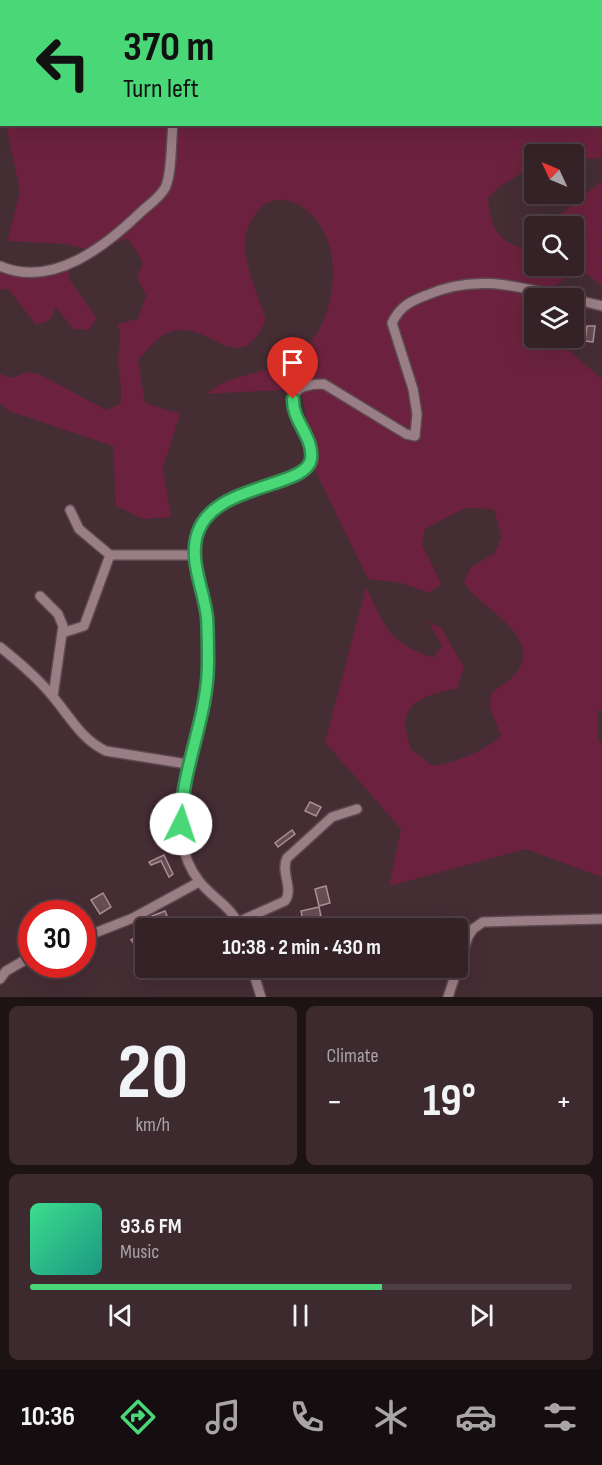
<!DOCTYPE html>
<html lang="en">
<head>
<meta charset="utf-8">
<style>
	body { margin:0; font-family:"Sofia Sans Condensed",sans-serif; background:#3c2a2f; color:#f1f3f6; height:100vh; display:flex; flex-direction:column; font-size:22px; white-space:nowrap }
	* { box-sizing:border-box; margin:0 }
	p { font-size:20px; color:#a9a4a7 }
	.icon { flex:none; width:33px; height:33px; fill:none; stroke:currentColor; stroke-width:2; stroke-linecap:round; stroke-linejoin:round }
	.map { position:relative; height:997px; overflow:hidden }
	.drawer { display:flex; flex-direction:column; gap:9px; padding:9px; background:#1d1315; flex:1 }
	.drawer>* { flex:none }
	.banner { position:absolute; left:0px; top:0px; width:603px; height:126px; box-shadow:0 6px 24px #0002,0 0 0 2px #4e3f44; background:#49d778; color:#111; overflow:hidden }
	.needle { width:39px; rotate:314deg }
	.buttons { position:absolute; left:524px; top:144px; display:grid; gap:12px }
	.buttons a { display:grid; place-items:center; width:60px; height:60px; border-radius:6px; background:#342227; box-shadow:0 6px 24px #0002,0 0 0 2px #4e3f44; font-size:30px }
	.speed { position:absolute; left:18px; top:900px; display:flex; gap:12px; font-size:30px; font-weight:700; text-align:center }
	.speed>* { display:grid; place-content:center; width:78px; height:78px; border-radius:50%; background:#342227; box-shadow:0 6px 24px #0002,0 0 0 2px #4e3f44; line-height:1 }
	.speed .limit { border:9px solid #d22; background:#fff; color:#111 }
	.pin { position:absolute; display:grid; place-items:center; width:51px; height:51px; color:#fff; margin:-62px -26px; border-radius:50% 50% 50% 0; rotate:-45deg; box-shadow:0 0 6px #0007 }
	.pin .icon { rotate:45deg }
	.me { position:absolute; width:66px; margin:-33px; rotate:4deg; stroke-linejoin:round; filter:drop-shadow(0 0 4px #0008) }
	.turn { display:flex; align-items:center; gap:21px; height:126px; padding:0 24px; font-size:27px }
	.turn .icon { width:78px; height:78px; stroke-width:2.5 }
	.turn b { display:block; font-size:42px; line-height:51px }
	.big { font-size:45px; font-weight:700; line-height:1.1 }
	.drawer .widget { flex:1; display:flex; flex-direction:column; justify-content:center; gap:9px; min-width:0; padding:0 21px; border-radius:9px; background:#3c2a2f }
	.drawer .dial { align-items:center; gap:0 }
	.dial b { font-size:78px; line-height:1 }
	.song { display:flex; align-items:center; gap:18px }
	.cover { width:72px; height:72px; border-radius:9px; background:linear-gradient(135deg,hsl(150 70% 55%),hsl(170 70% 35%)) }
	.played { height:6px; border-radius:3px; background:linear-gradient(90deg,#49d778 65%,#4e3f44 65%) }
	.keys { display:flex; justify-content:space-around; direction:ltr }
	.heat { display:flex; justify-content:space-between; align-items:center; font-size:33px; direction:ltr }
	.drawer .tiles { flex:1; display:grid; gap:9px; grid-template-columns:1fr 1fr }
	.widget:last-child { grid-column:span 2 }
	.trip { position:absolute; left:135px; top:918px; width:333px; height:60px; border-radius:6px; background:#342227; box-shadow:0 6px 24px #0002,0 0 0 2px #4e3f44; font-weight:700; line-height:60px; text-align:center }
	.tab-bar { display:flex; height:96px; justify-content:space-around; align-items:center; background:#150e10; color:#a9a4a7 }
	.tab-bar .icon { width:42px; height:42px }
	.tab-bar .active { color:#49d778 }
	.tab-bar b { font-size:27px; color:#f1f3f6 }
	.map>svg:first-child { display:block }
</style>
</head>
<body>
<div class="map">
<svg width="602" height="997" viewBox="0 0 602 997">
	<rect width="100%" height="100%" fill="#452d34"/>
	<!-- green -->
	<path fill="#6c223e" d="M0,0h281l-279,2 -1,101z
		M602,119l-1,39 -28,1v-5h-39v11l-35,22 -11,11c2,26 8,42 33,50l13,-11v29h39v-40h-27l56,-45v105l-15,-12h-15l-24,17 3,7h-17v40h20l48,41v332l-4,-1v29l4,6v132l-76,-28 -137,37 12,-57 -76,-87 41,-155c19,41 23,55 67,71l9,-12 -14,-25 14,8 22,39 -7,20c-18,5 -48,9 -51,31 -2,9 3,21 4,29l22,18c24,-3 50,-14 69,-30l-11,-28 1,-15c8,-6 20,-13 25,-20 29,-38 -37,-64 -52,-91l7,-15 24,-14 6,-16 -7,-28 -29,-1 -40,21 -3,15 19,40 -12,9 -27,-10 -34,-4 -57,-117 1,-14 -11,-59 -95,5c30,-28 75,-12 107,-55 21,-28 27,-78 10,-109 -13,-24 -45,-44 -66,-18 -9,10 -13,24 -12,38 3,23 14,48 21,70 -29,63 -57,-3 -96,12 -13,5 -22,17 -32,28l7,43 35,11 -17,54 8,49 -28,2 -27,-13 -3,-60 -104,-35 -9,-8v-29l12,4 15,-6 14,3 65,35 14,-6c3,-16 -1,-27 -2,-43 0,-14 5,-24 -1,-37l21,-5 8,-23 -9,-19 6,-14 -15,-25 -35,13 -27,-7 -59,-3 13,-50 -14,-66 596,-1z
		M70,265l-1,14 28,39 -8,12 -16,-1 -17,-22 -6,13 -14,5 -28,-36 -8,1v-24l9,4z"/>
	<!-- building -->
	<path fill="#664c53" stroke="#ab8e96" stroke-width="1.5" d="M573,320l12,1 -1,6h-11z
		M587,326h8l-2,16 -8,-1z
		M310,802l11,5 -5,9 -11,-5z
		M292,830l3,4 -17,13 -3,-4z
		M164,855l9,19 -4,3 -8,-16 -10,4 -2,-3z
		M326,886l4,17 -11,3 -4,-17z
		M103,893l8,14 -11,7 -9,-14z
		M319,907l2,9 -18,4 -2,-9z
		M165,911l4,10 -12,6 -5,-11z
		M144,931l2,8 -10,7 -5,-6z
		M207,968h17v7l-17,1z"/>
	<g fill="none" stroke-linecap="round" stroke-linejoin="round">
		<!-- minor casing -->
		<g stroke="#5d494f" stroke-width="12">
			<path id="minor" d="M105,0l1,2
				M0,266c53,23 107,-21 142,-55 7,-6 18,-14 23,-23 7,-13 6,-47 8,-64
				M573,299l29,7
				M70,510l9,19 31,26h85
				M40,596l18,18 5,12 -10,70
				M62,633l22,-7 26,-71
				M0,647c19,15 39,32 54,51 16,19 28,42 52,53l81,13
				M238,922l47,-21c9,-12 -5,-30 2,-43l45,-41 25,-8
				M240,928c-7,-21 -28,-30 -41,-47 -9,-12 -15,-26 -17,-41 -11,-56 25,-119 26,-175 0,-16 1,-34 -2,-50 -4,-29 -20,-65 -3,-93 22,-36 99,-37 108,-60 9,-25 -53,-78 13,-78l82,50 9,2 2,-22 -4,-25 -21,-66c8,-17 19,-22 35,-28 50,-22 92,-8 142,3
				M82,938l51,-20 66,-36
				M252,968l9,29
				M0,979l6,-8 26,-15
				M448,997l20,-60 5,-8 10,-7 119,-3"/>
		</g>
		<!-- minor -->
		<use href="#minor" stroke="#9a7e85" stroke-width="9"/>
	</g>
	<g fill="none" stroke-linecap="round" stroke-linejoin="round">
		<!-- route casing -->
		<g stroke="#2f8c4e" stroke-width="15">
			<path id="route" d="M181,824c0,-55 27,-106 27,-161 0,-15 0,-31 -1,-46 -3,-27 -19,-58 -9,-85 17,-49 109,-44 113,-73 3,-22 -19,-38 -18,-60"/>
		</g>
		<!-- route -->
		<use href="#route" stroke="#49d778" stroke-width="10"/>
	</g>
</svg>
<div class="buttons">
<a><svg class="needle" viewBox="-14 -14 28 28"><path d="M0-13l5 13h-10z" fill="#e53935"/><path d="M0 13l5-13h-10z" fill="#a9a4a7"/></svg></a>
<a><svg class="icon" aria-label="search" viewBox="0 0 24 24"><circle cx="10" cy="10" r="6"/><path d="M15 15l6 6"/></svg></a>
<a><svg class="icon" aria-label="layers" viewBox="0 0 24 24"><path d="M12 4l9 5-9 5-9-5zM3 14l9 5 9-5"/></svg></a>
</div>
<div class="speed"><div class="limit">30</div></div>
<div class="pin" style="left:293px;top:399px;background:#d93025"><svg class="icon" aria-label="arrive" viewBox="0 0 24 24"><path d="M6 21V4h12l-3 4 3 4H6"/></svg></div>
<svg class="me" style="left:181px;top:824px" viewBox="-20 -20 40 40"><circle r="19" fill="#fff"/><path d="M0-13L10 11 0 6-10 11z" fill="#49d778"/></svg>
<div class="trip">10:38 · 2 min · 430 m</div>
<div class="banner">
<div class="turn"><svg class="icon" aria-label="left" viewBox="0 0 24 24"><path d="M17 20v-9H6M10 6l-5 5 5 5"/></svg><div><b>370 m</b>Turn left</div></div>
</div>
</div>
<section class="drawer">
<div class="tiles">
<div class="widget dial"><b>20</b><p>km/h</p></div>
<div class="widget"><p>Climate</p>
<div class="heat"><a>−</a><b class="big">19°</b><a>+</a></div>
</div>
<div class="widget">
<div class="song"><i class="cover"></i><div><b>93.6 FM</b><p>Music</p></div></div>
<div class="played"></div>
<div class="keys"><svg class="icon" aria-label="previous" viewBox="0 0 24 24"><path d="M18 5L8 12l10 7zM5 5v14"/></svg><svg class="icon" aria-label="pause" viewBox="0 0 24 24"><path d="M8 5v14M16 5v14"/></svg><svg class="icon" aria-label="next" viewBox="0 0 24 24"><path d="M6 5l10 7-10 7zM19 5v14"/></svg></div>
</div>
</div>
</section>
<nav class="tab-bar">
<b>10:36</b>
<svg class="icon active" aria-label="directions" viewBox="0 0 24 24"><path d="M12 3l9 9-9 9-9-9zM9 14v-3h6M13 9l2 2-2 2"/></svg>
<svg class="icon" aria-label="music" viewBox="0 0 24 24"><path d="M9 18V5l10-2v13"/><circle cx="6" cy="18" r="3"/><circle cx="16" cy="16" r="3"/></svg>
<svg class="icon" aria-label="phone" viewBox="0 0 24 24"><path d="M5 4h4l2 5-3 2q2 4 5 5l2-3 5 2v4C11 20 4 13 5 4z"/></svg>
<svg class="icon" aria-label="climate" viewBox="0 0 24 24"><path d="M12 3v18M4 7l16 10M4 17L20 7"/></svg>
<svg class="icon" aria-label="car" viewBox="0 0 24 24"><path d="M5 17H2v-5l4-1 3-4h7l3 4 3 1v5h-3M9 17h6M6 11h13"/><circle cx="7" cy="17" r="2"/><circle cx="17" cy="17" r="2"/></svg>
<svg class="icon" aria-label="filters" viewBox="0 0 24 24"><path d="M4 7h16M4 17h16"/><circle cx="9" cy="7" r="2"/><circle cx="15" cy="17" r="2"/></svg>
</nav>
</body>
</html>
